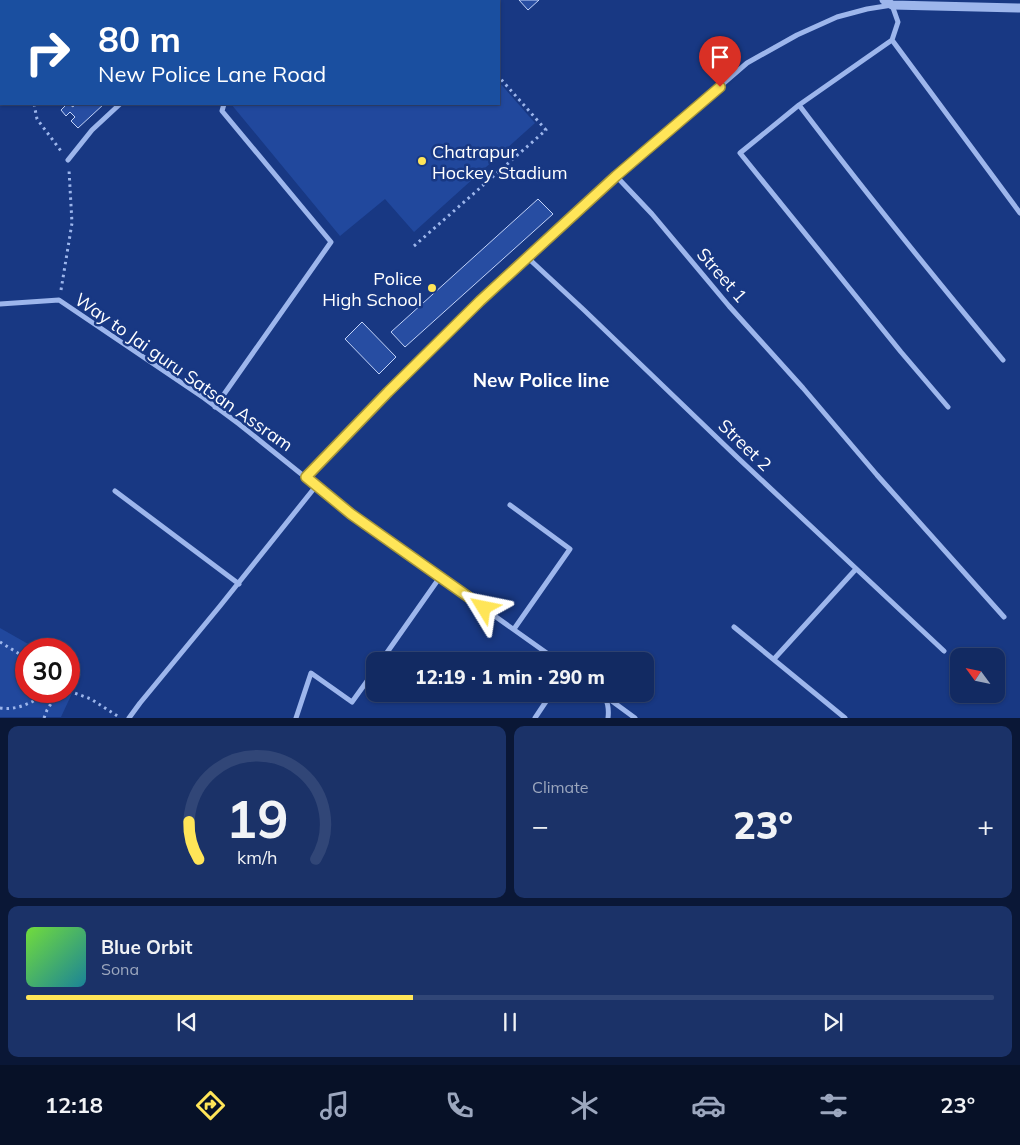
<!DOCTYPE html>
<html lang="en">
<head>
<meta charset="utf-8">
<style>
	body { margin:0; font-family:Mulish,sans-serif; background:#1b3268; color:#f1f3f6; height:100vh; display:flex; flex-direction:column; font-size:19px; white-space:nowrap }
	* { box-sizing:border-box; margin:0 }
	p { font-size:16px; color:#9ca7be }
	.icon { flex:none; width:28px; height:28px; fill:none; stroke:currentColor; stroke-width:2; stroke-linecap:round; stroke-linejoin:round }
	.map { position:relative; height:718px; overflow:hidden }
	.details { display:flex; flex-direction:column; gap:8px; padding:8px; background:#0a1736; flex:1 }
	.details>* { flex:none }
	.hud { position:absolute; left:0px; top:0px; width:500px; height:105px; box-shadow:0 1px 4px #0004,0 0 0 1px #314677; background:#1a4fa0; color:#fff; overflow:hidden }
	.needle { width:32px; rotate:303deg }
	.controls { position:absolute; left:950px; top:648px; display:grid; gap:10px }
	.controls a { display:grid; place-items:center; width:55px; height:55px; border-radius:10px; background:#122a62; box-shadow:0 1px 4px #0004,0 0 0 1px #314677; font-size:25px }
	.speed { position:absolute; left:15px; top:638px; display:flex; gap:10px; font-size:25px; font-weight:700; text-align:center }
	.speed>* { display:grid; place-content:center; width:65px; height:65px; border-radius:50%; background:#122a62; box-shadow:0 1px 4px #0004,0 0 0 1px #314677; line-height:1 }
	.speed .limit { border:8px solid #d22; background:#fff; color:#111 }
	.pin { position:absolute; display:grid; place-items:center; width:42px; height:42px; color:#fff; margin:-51px -21px; border-radius:50% 50% 50% 0; rotate:-45deg; box-shadow:0 0 5px #0007 }
	.pin .icon { rotate:45deg }
	.me { position:absolute; width:55px; margin:-28px; rotate:305deg; stroke-linejoin:round; filter:drop-shadow(0 0 4px #0008) }
	.turn { display:flex; align-items:center; gap:18px; height:105px; padding:0 15px; font-size:22px }
	.turn .icon { width:65px; height:65px; stroke-width:2.5 }
	.turn b { display:block; font-size:35px; line-height:42px }
	.big { font-size:38px; font-weight:800; line-height:1.1 }
	.details .tile { flex:1; display:flex; flex-direction:column; justify-content:center; gap:8px; min-width:0; padding:0 18px; border-radius:10px; background:#1b3268 }
	.details .dial { align-items:center; gap:0 }
	.dial svg { height:130px; overflow:visible; fill:none; stroke:#314677; stroke-width:7; stroke-linecap:round; text-anchor:middle }
	.dial text { fill:#f1f3f6; stroke:none }
	.song { display:flex; align-items:center; gap:15px }
	.cover { width:60px; height:60px; border-radius:8px; background:linear-gradient(135deg,hsl(100 70% 55%),hsl(190 70% 35%)) }
	.played { height:5px; border-radius:2px; background:linear-gradient(90deg,#ffe558 40%,#314677 40%) }
	.keys { display:flex; justify-content:space-around; direction:ltr }
	.heat { display:flex; justify-content:space-between; align-items:center; font-size:28px; direction:ltr }
	.details .tiles { flex:1; display:grid; gap:8px; grid-template-columns:1fr 1fr }
	.tile:last-child { grid-column:span 2 }
	.trip { position:absolute; left:366px; top:652px; width:288px; height:50px; border-radius:10px; background:#122a62; box-shadow:0 1px 4px #0004,0 0 0 1px #314677; font-weight:800; line-height:50px; text-align:center }
	.menu { display:flex; height:80px; justify-content:space-around; align-items:center; background:#071127; color:#9ca7be }
	.menu .icon { width:35px; height:35px }
	.menu .on { color:#ffe558 }
	.menu b { font-size:22px; color:#f1f3f6 }
	.map>svg:first-child { display:block }
</style>
</head>
<body>
<div class="map">
<svg width="1020" height="718" viewBox="0 0 1020 718">
	<rect width="100%" height="100%" fill="#183883"/>
	<!-- green -->
	<path fill="#21489d" d="M274,0h152l1,1h-154z
		M499,82l36,41 -121,109 -29,-33 -45,37 -109,-132h268z
		M0,628l37,21h-11v42h43v-24l12,7 -20,43h-61z"/>
	<!-- building -->
	<path fill="#274da2" stroke="#c2d3f9" d="M519,0h20l-11,10z
		M67,104h2l4,3 2,-3h29l-26,24 -7,-7 4,-4 -5,-5 -4,4 -5,-6z
		M538,199l15,15 -148,133 -14,-15z
		M362,322l34,35 -17,17 -34,-35z"/>
	<g fill="none" stroke-linecap="round" stroke-linejoin="round">
		<!-- path -->
		<path stroke="#9db6ec" stroke-width="3" stroke-dasharray="2.5 4" stroke-linecap="butt" d="M19,0l1,1
			M431,0l1,1
			M269,1l2,-1
			M34,104l3,15 24,32
			M414,246l132,-116 -47,-53
			M61,290l11,-67 -3,-53
			M0,642l26,16
			M69,691l22,8 28,18
			M56,693l6,1 3,-3
			M0,708c20,3 35,-8 52,-17
			M44,718l3,-8 10,-16"/>
		<!-- minor -->
		<path stroke="#9db6ec" stroke-width="5" d="M231,1l1,-1
			M892,40l128,173
			M799,105c66,87 134,171 204,255
			M68,160l24,-30 28,-26
			M616,176l36,38 77,92 74,82 74,87 127,142
			M528,258l56,52 154,148 206,193
			M0,304l59,-4 145,98 35,26 112,90 207,147
			M215,407l116,-165 -109,-131 2,-7
			M306,477l82,-85 92,-91 136,-125 131,-113 50,-28 40,-18 30,-8 25,-4 6,17 -6,18 -93,65 -59,48 161,199 47,55
			M115,491l124,93
			M510,505l60,44 -56,80
			M734,627l111,91
			M774,659l82,-90
			M381,661l59,-84
			M602,694c6,5 7,16 6,24
			M605,696l30,22
			M129,718l11,-15 80,-97 96,-120
			M296,718l15,-45 41,29 23,-32
			M535,718l16,-24"/>
		<!-- tertiary -->
		<path stroke="#9db6ec" stroke-width="9" d="M884,0l8,5 128,3"/>
	</g>
	<g fill="none" stroke-linecap="round" stroke-linejoin="round">
		<!-- route casing -->
		<g stroke="#a69539" stroke-width="12">
			<path id="route" d="M484,608l-133,-94 -45,-37 82,-85 92,-91 136,-125 104,-89"/>
		</g>
		<!-- route -->
		<use href="#route" stroke="#ffe558" stroke-width="9"/>
	</g>
	<!-- markers -->
	<g fill="#ffe558" stroke="#183883" stroke-width="2">
		<circle cx="422" cy="161" r="5"/>
		<circle cx="432" cy="288" r="5"/>
	</g>
	<g text-anchor="middle" dominant-baseline="central" stroke-width="5" stroke-linejoin="round" paint-order="stroke">
		<!-- poi labels -->
		<g font-size="18" fill="#fff" stroke="#183883" text-anchor="start">
			<text x="432" y="151">Chatrapur<tspan x="432" dy="21">Hockey Stadium</tspan></text>
			<text x="422" y="278" text-anchor="end">Police<tspan x="422" dy="21">High School</tspan></text>
		</g>
		<!-- street labels -->
		<g font-size="18" fill="#fff" stroke="#183883">
			<text transform="translate(722 275) rotate(49)">Street 1</text>
			<text transform="translate(184 372) rotate(35)">Way to Jai guru Satsan Assram</text>
			<text transform="translate(745 445) rotate(44)">Street 2</text>
		</g>
		<!-- neighbourhood labels -->
		<g font-size="19" font-weight="bold" fill="#fff" stroke="#183883">
			<text x="541" y="380">New Police line</text>
		</g>
	</g>
</svg>
<div class="controls">
<a><svg class="needle" viewBox="-14 -14 28 28"><path d="M0-13l5 13h-10z" fill="#e53935"/><path d="M0 13l5-13h-10z" fill="#9ca7be"/></svg></a>
</div>
<div class="speed"><div class="limit">30</div></div>
<div class="pin" style="left:720px;top:87px;background:#d93025"><svg class="icon" aria-label="arrive" viewBox="0 0 24 24"><path d="M6 21V4h12l-3 4 3 4H6"/></svg></div>
<svg class="me" style="left:484px;top:608px" viewBox="-20 -20 40 40"><path d="M0-17L14 15 0 8-14 15z" fill="#ffe558" stroke="#fff" stroke-width="4"/></svg>
<div class="trip">12:19 · 1 min · 290 m</div>
<div class="hud">
<div class="turn"><svg class="icon" aria-label="right" viewBox="0 0 24 24"><path d="M7 20v-9h11M14 6l5 5-5 5"/></svg><div><b>80 m</b>New Police Lane Road</div></div>
</div>
</div>
<section class="details">
<div class="tiles">
<div class="tile dial"><svg viewBox="0 0 100 80">
<path d="M14 69A42 42 0 1 1 86 69"/>
<path d="M14 69A42 42 0 0 1 8 46" stroke="#ffe558"/>
<text x="50" y="56" font-size="32" font-weight="700">19</text>
<text x="50" y="72" font-size="11">km/h</text>
</svg></div>
<div class="tile"><p>Climate</p>
<div class="heat"><a>−</a><b class="big">23°</b><a>+</a></div>
</div>
<div class="tile">
<div class="song"><i class="cover"></i><div><b>Blue Orbit</b><p>Sona</p></div></div>
<div class="played"></div>
<div class="keys"><svg class="icon" aria-label="previous" viewBox="0 0 24 24"><path d="M18 5L8 12l10 7zM5 5v14"/></svg><svg class="icon" aria-label="pause" viewBox="0 0 24 24"><path d="M8 5v14M16 5v14"/></svg><svg class="icon" aria-label="next" viewBox="0 0 24 24"><path d="M6 5l10 7-10 7zM19 5v14"/></svg></div>
</div>
</div>
</section>
<nav class="menu">
<b>12:18</b>
<svg class="icon on" aria-label="directions" viewBox="0 0 24 24"><path d="M12 3l9 9-9 9-9-9zM9 14v-3h6M13 9l2 2-2 2"/></svg>
<svg class="icon" aria-label="music" viewBox="0 0 24 24"><path d="M9 18V5l10-2v13"/><circle cx="6" cy="18" r="3"/><circle cx="16" cy="16" r="3"/></svg>
<svg class="icon" aria-label="phone" viewBox="0 0 24 24"><path d="M5 4h4l2 5-3 2q2 4 5 5l2-3 5 2v4C11 20 4 13 5 4z"/></svg>
<svg class="icon" aria-label="climate" viewBox="0 0 24 24"><path d="M12 3v18M4 7l16 10M4 17L20 7"/></svg>
<svg class="icon" aria-label="car" viewBox="0 0 24 24"><path d="M5 17H2v-5l4-1 3-4h7l3 4 3 1v5h-3M9 17h6M6 11h13"/><circle cx="7" cy="17" r="2"/><circle cx="17" cy="17" r="2"/></svg>
<svg class="icon" aria-label="filters" viewBox="0 0 24 24"><path d="M4 7h16M4 17h16"/><circle cx="9" cy="7" r="2"/><circle cx="15" cy="17" r="2"/></svg>
<b>23°</b>
</nav>
</body>
</html>
